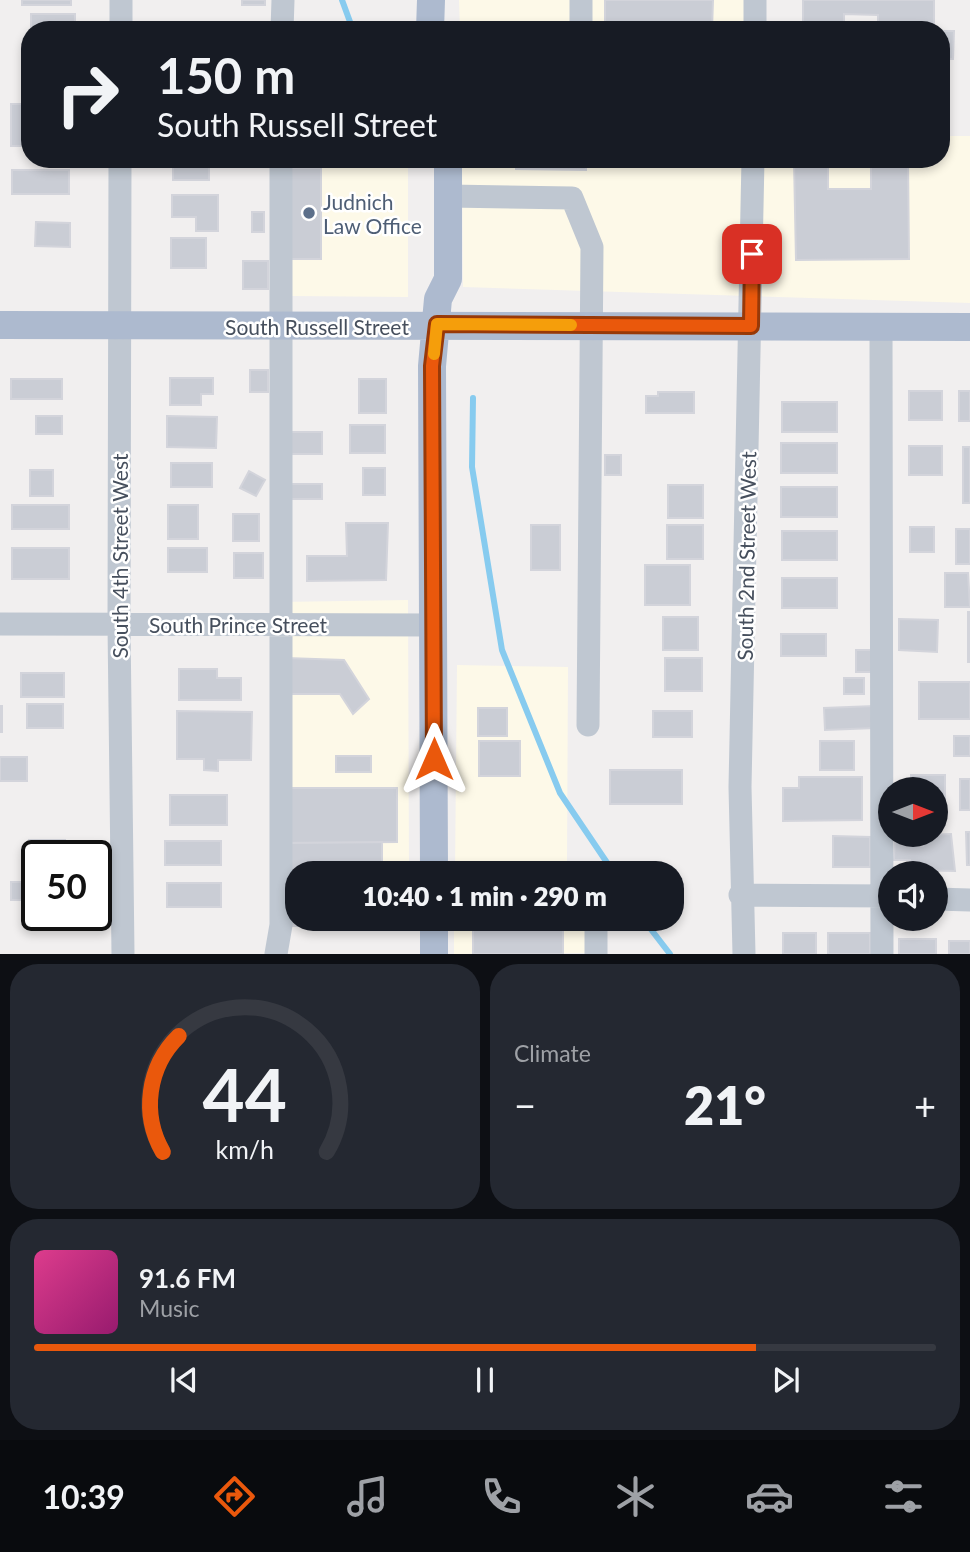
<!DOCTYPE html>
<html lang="en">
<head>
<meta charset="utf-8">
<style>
	body { margin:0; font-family:Lato,sans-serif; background:#242831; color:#f1f3f6; height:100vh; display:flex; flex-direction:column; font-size:26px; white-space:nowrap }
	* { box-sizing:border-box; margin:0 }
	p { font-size:23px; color:#9ea1a6 }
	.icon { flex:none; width:38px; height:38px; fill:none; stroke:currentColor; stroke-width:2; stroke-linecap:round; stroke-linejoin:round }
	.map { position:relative; height:954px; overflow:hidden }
	.details { display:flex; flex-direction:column; gap:10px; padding:10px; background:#0d0f14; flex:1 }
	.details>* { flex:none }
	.banner { position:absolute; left:21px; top:21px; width:929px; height:147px; border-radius:28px; box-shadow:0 4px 10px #0003; background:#171b24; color:#f1f3f6; overflow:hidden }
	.needle { width:46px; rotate:90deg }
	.controls { position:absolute; left:878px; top:777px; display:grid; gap:14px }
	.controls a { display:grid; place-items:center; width:70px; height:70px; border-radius:50%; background:#171b24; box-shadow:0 4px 10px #0003; font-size:35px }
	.speed { position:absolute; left:21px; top:840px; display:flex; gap:14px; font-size:35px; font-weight:700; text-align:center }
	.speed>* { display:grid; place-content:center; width:91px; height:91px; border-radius:50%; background:#171b24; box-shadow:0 4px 10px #0003; line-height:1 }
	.speed .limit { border:4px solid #111; border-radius:10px; background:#fff; color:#111 }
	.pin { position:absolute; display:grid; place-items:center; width:60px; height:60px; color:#fff; margin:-30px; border-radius:14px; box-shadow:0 4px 10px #0006 }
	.me { position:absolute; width:77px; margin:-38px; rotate:0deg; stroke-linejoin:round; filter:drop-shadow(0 0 5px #0008) }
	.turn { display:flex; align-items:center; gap:24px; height:147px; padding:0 21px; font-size:32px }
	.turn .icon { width:91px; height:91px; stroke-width:2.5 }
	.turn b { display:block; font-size:49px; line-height:60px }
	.big { font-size:52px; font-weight:800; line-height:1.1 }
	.details .widget { flex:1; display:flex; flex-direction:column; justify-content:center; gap:10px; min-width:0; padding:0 24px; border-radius:28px; background:#242831 }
	.details .dial { align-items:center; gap:0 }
	.dial svg { height:182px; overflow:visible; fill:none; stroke:#363941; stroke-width:7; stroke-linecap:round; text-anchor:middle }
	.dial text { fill:#f1f3f6; stroke:none }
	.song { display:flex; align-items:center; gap:21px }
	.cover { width:84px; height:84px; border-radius:10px; background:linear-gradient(135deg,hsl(330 70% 55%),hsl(320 70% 35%)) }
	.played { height:7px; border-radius:4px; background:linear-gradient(90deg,#ea580c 80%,#363941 80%) }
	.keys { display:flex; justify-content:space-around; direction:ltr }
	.heat { display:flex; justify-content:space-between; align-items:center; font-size:38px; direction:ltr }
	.details .tiles { flex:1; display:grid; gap:10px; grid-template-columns:1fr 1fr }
	.widget:last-child { grid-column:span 2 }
	.trip { position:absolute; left:285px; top:861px; width:399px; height:70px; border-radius:28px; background:#171b24; box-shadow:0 4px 10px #0003; font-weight:800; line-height:70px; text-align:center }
	.menu { display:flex; height:112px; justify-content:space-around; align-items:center; background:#090b0e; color:#9ea1a6 }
	.menu .icon { width:49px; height:49px }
	.menu .current { color:#ea580c }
	.menu b { font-size:32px; color:#f1f3f6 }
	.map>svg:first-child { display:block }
</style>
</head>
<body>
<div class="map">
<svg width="970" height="954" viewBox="0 0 970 954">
	<rect width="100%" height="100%" fill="#f1efef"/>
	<!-- commercial -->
	<path fill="#fdf9e8" d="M459,0h297l-1,30h-295z
		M942,136h28v167l-507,-16 -1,-128h480z
		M291,159h117v138l-117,-1z
		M408,600l1,273h-111v46h111v5l-128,1 -2,-323z
		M457,665l111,2 -1,197 26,1v8h-138z
		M454,919h138v34l-138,1z"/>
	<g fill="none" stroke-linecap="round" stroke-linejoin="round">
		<!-- stream -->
		<path stroke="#87cbef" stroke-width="6" d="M342,0l11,30
			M473,398l-1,69 30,183 58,143 54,80
			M643,919l27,35"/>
	</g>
	<!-- building -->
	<path fill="#cacdd5" stroke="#d3d4db" stroke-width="2" d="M22,0h49v5h-49z
		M242,0h23v5h-23z
		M605,0h108l-1,30h-107z
		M803,0h131v30h-67v-6l11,1v-10l-34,-1v16h-41z
		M31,14h44v16h-44z
		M175,26h29v4h-29z
		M942,31h12l-1,28h-11z
		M11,104h19v42h-19z
		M173,159h36v21h-36z
		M240,159h26v2h-26z
		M516,159h70v11l-70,-1z
		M828,160v29h43v-29h37l1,99 -113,1 -2,-99z
		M291,168h30v91h-30z
		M12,170h57v24h-57z
		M172,195h46v36h-22v-14h-24z
		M252,212h12v20h-12z
		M36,222l34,1v24l-35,-1z
		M171,238h35v30h-35z
		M243,261h25v28h-25z
		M250,370h18v22h-18z
		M170,378h43v16h-12v11h-31z
		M11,379h51v20h-51z
		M359,379h27v34h-27z
		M909,391h33v29h-33z
		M959,391h11v30h-11z
		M658,392h36v21h-48v-17h12z
		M782,402h55v30h-55z
		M36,416h26v18h-26z
		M167,416l50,1 -1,31 -49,-1z
		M350,425h35v28h-35z
		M287,432h35v22h-35z
		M781,443h56v30h-56z
		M909,446h33v29h-33z
		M963,447h7v56h-7z
		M605,455h16v20h-16z
		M171,463h41v24h-41z
		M363,468h22v27h-22z
		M30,470h23v26h-23z
		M249,471l16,9 -9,16 -16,-8z
		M288,484h34v15h-34z
		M668,485h35v33h-35z
		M781,487h56v30h-56z
		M12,505h57v24h-57z
		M168,505h30v34h-30z
		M233,514h26v27h-26z
		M346,523h42l-2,57 -79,1v-25h40z
		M531,525h29v45h-29z
		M667,525h36v34h-36z
		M910,527h24v25h-24z
		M956,529h14v35h-14z
		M782,531h55v29h-55z
		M12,548h57v31h-57z
		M168,548h39v24h-39z
		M234,553h29v25h-29z
		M645,565h45v40h-45z
		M945,573h23l2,34h-25z
		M782,578h55v30h-55z
		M968,612h2v50h-2z
		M663,617h35v33h-35z
		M899,619l39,1 -1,32 -38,-2z
		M781,634h45v22h-45z
		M856,650h19v22h-19z
		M286,658l58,2 25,39 -16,15 -13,-20h-54z
		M665,658h37v33h-37z
		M179,669h38v9h24v22h-62z
		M21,673h43v24h-43z
		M844,678h20v16h-20z
		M919,682h51v37h-51z
		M27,704h36v24h-36z
		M0,706h2v26h-2z
		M874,706l1,22 -50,2 -1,-22z
		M478,708h29v28h-29z
		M177,711l75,1 -1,48h-33v11l-14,-1v-11h-27z
		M653,711h39v26h-39z
		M954,736h16v20h-16z
		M479,741h41v35h-41z
		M820,741h34v29h-34z
		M336,756h35v16h-35z
		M0,757h27v24h-27z
		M610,770h72v34h-72z
		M911,775h34v42h-9v-28h-25z
		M799,777h63v43l-79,1v-33h16z
		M960,779h10v31h-10z
		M291,788h106v54l-106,1z
		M170,795h57v30h-57z
		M966,832h4v33h-3z
		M951,834l4,37 -45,-1v-10h-16l1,-25h17v11h11l1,-11z
		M833,836l37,1v30h-37z
		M29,840h36v16h-36z
		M165,841h56v24h-56z
		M382,842v31h-84v46h84v7h-101v-83z
		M11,882h26v28h-5v-10h-21z
		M167,883h54v24h-54z
		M473,919h90v35h-90z
		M783,933h33v21h-33z
		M828,933h42v21h-42z
		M899,939h37v15h-37z
		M949,941h21v13h-21z"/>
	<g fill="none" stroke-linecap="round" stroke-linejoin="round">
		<!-- minor -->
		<path stroke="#bfc7d1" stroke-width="23" d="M581,0v30
			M121,30v-30
			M282,30l1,-30
			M755,30v-30
			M120,159l-1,466 4,329
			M448,196l124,2 20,49 -4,478
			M881,327l1,627
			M0,624l434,1
			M740,895l151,1
			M936,899l34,1
			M276,954l5,-29v-766
			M596,954v-35
			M744,954l-4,-167 13,-628"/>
		<!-- major -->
		<path stroke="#adbacf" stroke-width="28" d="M430,30l1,-30
			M0,325l970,2
			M434,873l-2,-507 6,-67 10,-20v-120
			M434,919v35"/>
	</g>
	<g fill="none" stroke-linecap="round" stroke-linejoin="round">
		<!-- route casing -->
		<g stroke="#983908" stroke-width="18">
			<path id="route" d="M434,759l-2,-393 5,-42 314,2 1,-72"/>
		</g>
		<!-- route -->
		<use href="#route" stroke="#ea580c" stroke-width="12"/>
		<!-- slow -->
		<path stroke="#f59e0b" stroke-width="12" d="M434,354l3,-30 134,1"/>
	</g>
	<!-- markers -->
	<circle fill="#5c6f8a" stroke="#fff" stroke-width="2.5" cx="309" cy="213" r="7"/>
	<g text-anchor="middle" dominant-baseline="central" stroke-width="5" stroke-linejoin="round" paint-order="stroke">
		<!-- service labels -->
		<g font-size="21" fill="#4e5e75" stroke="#fff" text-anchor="start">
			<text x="323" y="201">Judnich<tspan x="323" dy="24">Law Office</tspan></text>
		</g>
		<!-- street labels -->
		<g font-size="21" fill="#464f5d" stroke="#fff">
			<text x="317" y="326">South Russell Street</text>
			<text transform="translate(119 556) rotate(-90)">South 4th Street West</text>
			<text transform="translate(746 556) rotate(-89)">South 2nd Street West</text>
			<text x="238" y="624">South Prince Street</text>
		</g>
	</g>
</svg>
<div class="controls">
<a><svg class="needle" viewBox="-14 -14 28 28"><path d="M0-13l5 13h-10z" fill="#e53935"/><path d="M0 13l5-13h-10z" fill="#9ea1a6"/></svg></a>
<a><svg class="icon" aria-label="sound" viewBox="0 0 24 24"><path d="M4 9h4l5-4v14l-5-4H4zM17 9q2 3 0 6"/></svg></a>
</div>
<div class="speed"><div class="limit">50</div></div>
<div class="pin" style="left:752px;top:254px;background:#d93025"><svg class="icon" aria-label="arrive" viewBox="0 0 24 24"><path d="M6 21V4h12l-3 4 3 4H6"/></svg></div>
<svg class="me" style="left:434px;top:759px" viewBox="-20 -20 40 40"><path d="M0-17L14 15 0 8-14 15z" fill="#ea580c" stroke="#fff" stroke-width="4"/></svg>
<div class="trip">10:40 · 1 min · 290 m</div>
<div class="banner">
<div class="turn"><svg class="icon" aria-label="right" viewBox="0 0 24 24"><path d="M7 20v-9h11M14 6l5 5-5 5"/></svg><div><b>150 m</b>South Russell Street</div></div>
</div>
</div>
<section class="details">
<div class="tiles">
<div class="widget dial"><svg viewBox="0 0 100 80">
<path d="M14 69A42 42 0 1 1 86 69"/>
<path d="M14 69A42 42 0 0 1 21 18" stroke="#ea580c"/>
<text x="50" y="56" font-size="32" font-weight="700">44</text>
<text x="50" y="72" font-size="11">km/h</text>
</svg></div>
<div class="widget"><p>Climate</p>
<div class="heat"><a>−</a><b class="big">21°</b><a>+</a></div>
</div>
<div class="widget">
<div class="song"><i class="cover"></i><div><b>91.6 FM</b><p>Music</p></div></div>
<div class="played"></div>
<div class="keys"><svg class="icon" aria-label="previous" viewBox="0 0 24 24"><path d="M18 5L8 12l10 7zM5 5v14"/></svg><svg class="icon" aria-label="pause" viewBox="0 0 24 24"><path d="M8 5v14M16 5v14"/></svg><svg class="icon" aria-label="next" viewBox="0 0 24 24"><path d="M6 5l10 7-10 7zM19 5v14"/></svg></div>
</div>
</div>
</section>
<nav class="menu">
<b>10:39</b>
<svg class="icon current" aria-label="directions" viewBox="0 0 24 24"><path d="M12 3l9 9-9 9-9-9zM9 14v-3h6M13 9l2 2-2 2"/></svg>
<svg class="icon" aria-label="music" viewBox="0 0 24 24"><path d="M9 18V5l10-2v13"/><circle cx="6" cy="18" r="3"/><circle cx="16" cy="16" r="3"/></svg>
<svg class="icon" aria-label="phone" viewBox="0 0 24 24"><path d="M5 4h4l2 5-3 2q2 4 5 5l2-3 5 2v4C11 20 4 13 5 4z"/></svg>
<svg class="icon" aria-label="climate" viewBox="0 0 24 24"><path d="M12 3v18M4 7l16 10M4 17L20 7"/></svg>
<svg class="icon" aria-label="car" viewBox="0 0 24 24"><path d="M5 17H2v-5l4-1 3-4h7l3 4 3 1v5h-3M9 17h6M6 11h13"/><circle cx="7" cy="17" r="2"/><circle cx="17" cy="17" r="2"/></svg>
<svg class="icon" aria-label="filters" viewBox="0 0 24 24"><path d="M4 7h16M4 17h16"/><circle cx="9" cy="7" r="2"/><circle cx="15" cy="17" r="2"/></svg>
</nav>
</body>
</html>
